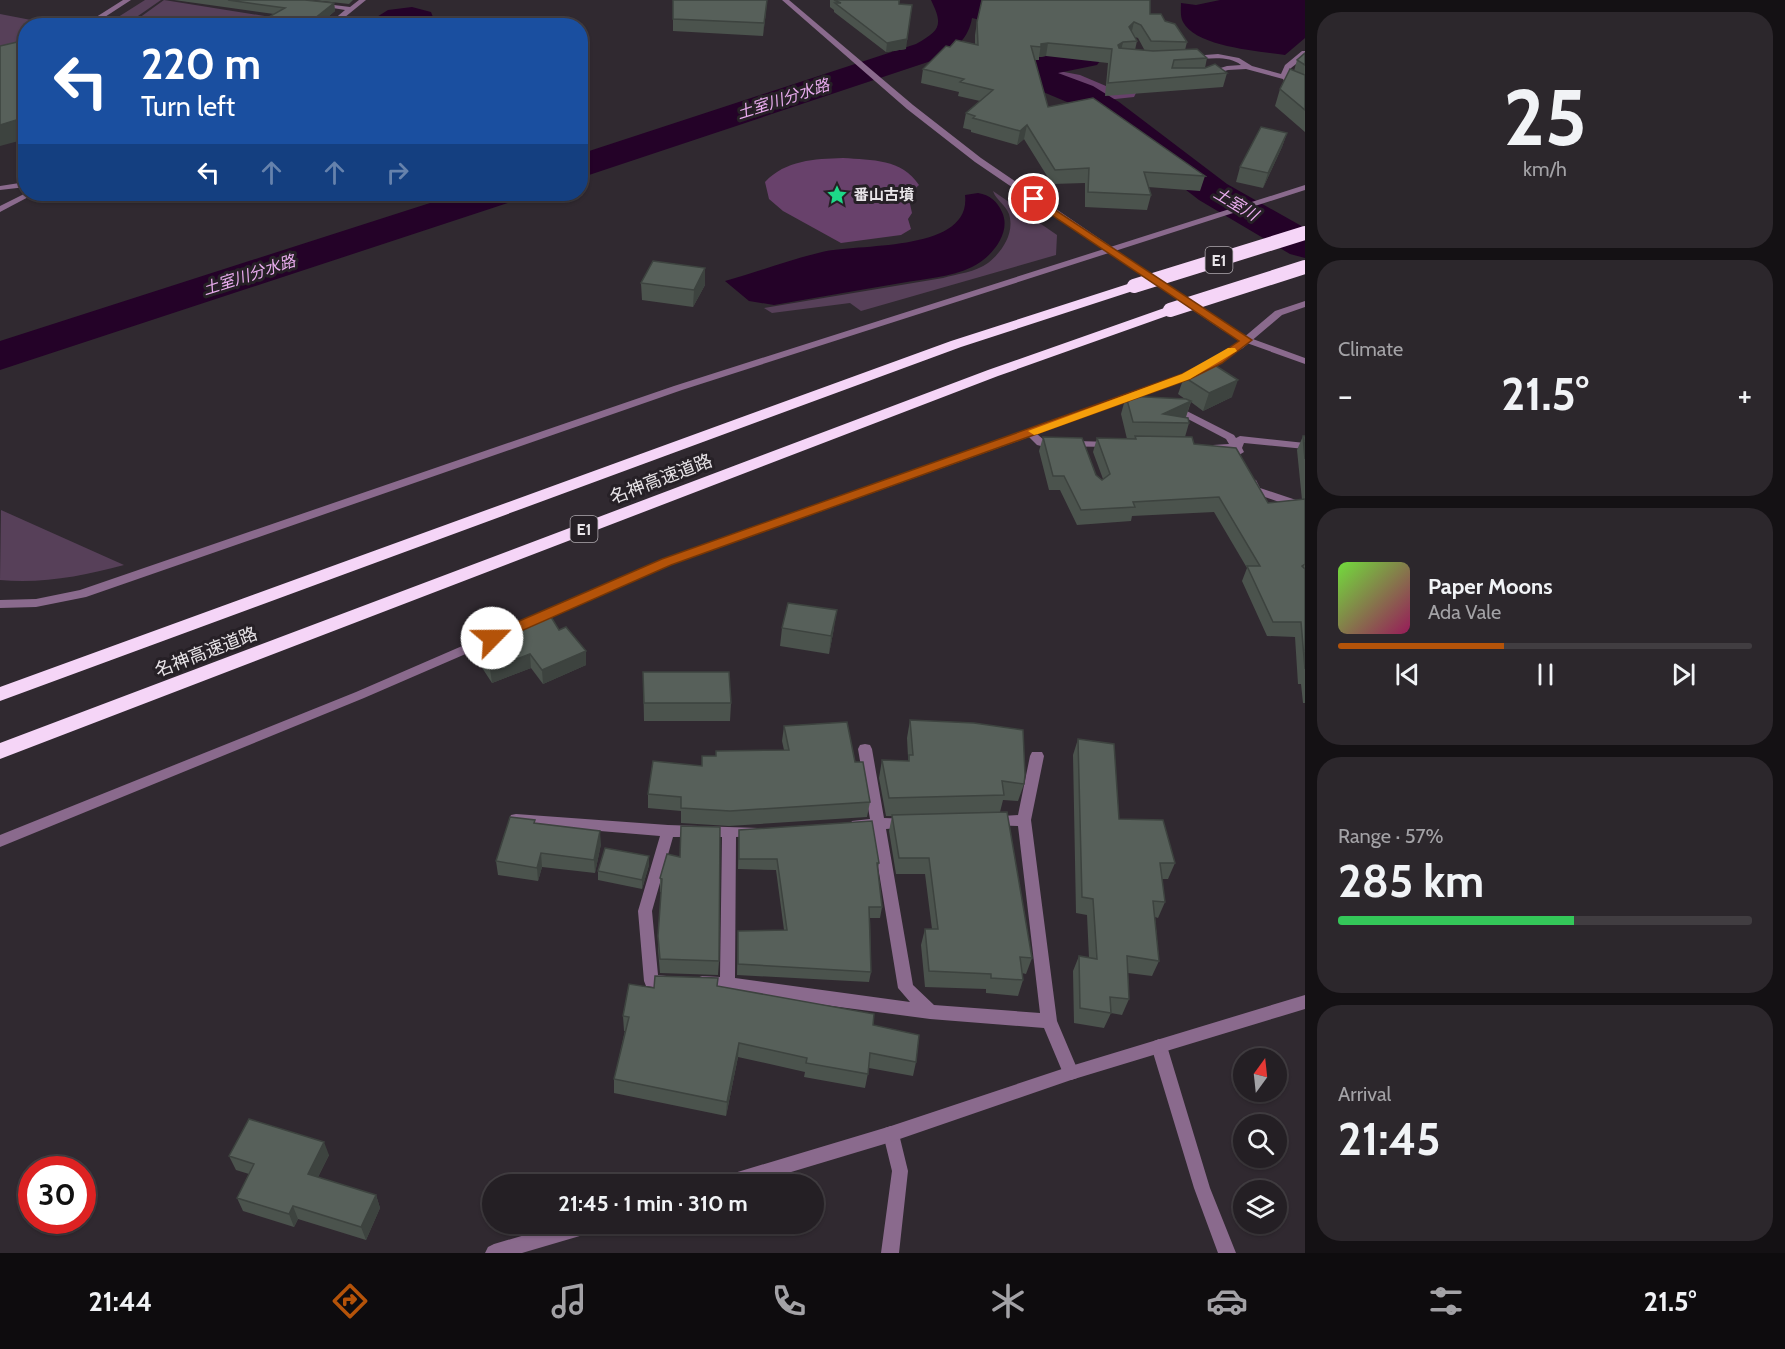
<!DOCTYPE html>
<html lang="en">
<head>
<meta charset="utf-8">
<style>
	body { margin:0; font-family:Cabin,"Noto Sans JP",sans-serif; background:#2c272c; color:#f1f3f6; height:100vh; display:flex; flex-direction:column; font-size:22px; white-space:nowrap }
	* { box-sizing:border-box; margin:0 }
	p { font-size:20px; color:#a3a2a6 }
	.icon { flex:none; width:33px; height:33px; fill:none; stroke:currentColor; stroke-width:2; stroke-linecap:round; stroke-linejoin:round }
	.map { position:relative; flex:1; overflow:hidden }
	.side { display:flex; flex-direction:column; gap:12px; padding:12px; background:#141114; width:480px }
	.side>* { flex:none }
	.guide { position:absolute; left:18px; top:18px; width:570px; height:183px; border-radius:24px; box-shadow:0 2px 4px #0004,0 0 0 2px #413d41; background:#1a4fa0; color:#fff; overflow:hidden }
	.needle { width:39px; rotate:15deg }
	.tools { position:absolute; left:1233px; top:1048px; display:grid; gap:12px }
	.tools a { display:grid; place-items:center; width:54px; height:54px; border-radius:50%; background:#241f24; box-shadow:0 2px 4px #0004,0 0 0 2px #413d41; font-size:30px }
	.speed { position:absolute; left:18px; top:1156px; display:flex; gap:12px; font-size:30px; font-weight:700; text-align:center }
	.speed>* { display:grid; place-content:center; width:78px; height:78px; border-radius:50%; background:#241f24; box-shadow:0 2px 4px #0004,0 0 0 2px #413d41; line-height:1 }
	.speed .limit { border:9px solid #d22; background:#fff; color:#111 }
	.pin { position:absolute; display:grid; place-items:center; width:51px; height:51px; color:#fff; margin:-26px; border:3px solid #fff; border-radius:50%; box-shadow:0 2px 6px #0007 }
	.me { position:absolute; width:66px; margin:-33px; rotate:67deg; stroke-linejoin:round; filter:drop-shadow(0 0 4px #0008) }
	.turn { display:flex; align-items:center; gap:21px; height:126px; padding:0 24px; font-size:27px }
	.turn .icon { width:78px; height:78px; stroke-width:2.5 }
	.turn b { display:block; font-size:42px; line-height:51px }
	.lanes { display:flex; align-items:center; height:57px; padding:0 24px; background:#0003; justify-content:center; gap:30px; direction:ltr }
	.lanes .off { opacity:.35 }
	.big { font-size:45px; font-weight:700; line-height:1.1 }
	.side .widget { flex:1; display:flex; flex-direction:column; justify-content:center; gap:9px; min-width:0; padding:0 21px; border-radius:24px; background:#2c272c }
	.side .dial { align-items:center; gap:0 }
	.dial b { font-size:78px; line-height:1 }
	.song { display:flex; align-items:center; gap:18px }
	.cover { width:72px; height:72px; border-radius:9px; background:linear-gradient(135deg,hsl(100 70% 55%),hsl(330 70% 35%)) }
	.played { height:6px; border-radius:3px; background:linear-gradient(90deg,#b45309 40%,#413d41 40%) }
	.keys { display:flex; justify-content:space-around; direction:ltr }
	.heat { display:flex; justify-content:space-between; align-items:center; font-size:33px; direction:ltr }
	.charge { height:9px; border-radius:4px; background:linear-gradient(90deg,#34c759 57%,#413d41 0) }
	.trip { position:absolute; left:482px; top:1174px; width:342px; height:60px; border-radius:30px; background:#241f24; box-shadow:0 2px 4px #0004,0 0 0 2px #413d41; font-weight:700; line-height:60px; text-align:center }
	.dock { display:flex; height:96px; justify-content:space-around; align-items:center; background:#0e0c0e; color:#a3a2a6 }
	.dock .icon { width:42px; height:42px }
	.dock .active { color:#b45309 }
	.dock b { font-size:27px; color:#f1f3f6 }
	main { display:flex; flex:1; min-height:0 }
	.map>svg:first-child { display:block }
</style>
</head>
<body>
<main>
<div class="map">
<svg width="1305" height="1253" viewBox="0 0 1305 1253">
	<rect width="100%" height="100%" fill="#302930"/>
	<!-- green -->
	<path fill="#574059" d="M145,0h16l-36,25 -21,1z
		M164,0l138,22 -4,4h-170z
		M0,14l57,11 -31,1 -1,16 -25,8z
		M993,191l64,44 -1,20 -195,56 -11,-8 -78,10 -8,-5 179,-30c14,-4 33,-6 45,-15 14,-11 27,-30 21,-49 -4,-10 -13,-14 -16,-23z
		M1,510l123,55c-41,11 -82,19 -124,15z"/>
	<!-- forest -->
	<path fill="#68416b" d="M1059,71l21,4 26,11 30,7 -2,4 -28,3 -52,-22v-4z
		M843,158c29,2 59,1 76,27l-11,10 4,18 -4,6 3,10 -10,6 -60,8 -58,-32 -14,-12 -4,-17c21,-22 49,-23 78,-24z"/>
	<!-- water -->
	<path fill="#240228" d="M1220,0h85v38l-20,17c-26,-4 -89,-8 -102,-33 -3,-5 -2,-13 -2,-19l15,2z
		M412,7l19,5 5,13h-72l24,-15z
		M978,193c12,2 19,8 24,19 10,21 -11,46 -30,55 -21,10 -48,12 -71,16 -43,7 -85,15 -127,22l-25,-4 -24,-20c32,-9 64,-21 97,-29 36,-9 150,1 143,-57z"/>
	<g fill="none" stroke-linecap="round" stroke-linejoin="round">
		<!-- river -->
		<path fill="#240228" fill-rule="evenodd" d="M931,0h50l106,24 13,6 5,7 -3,21 -5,7 -39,8 35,13 26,16 108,82 78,44v30l-15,-4 -91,-54 -106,-82 -26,-16 -50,-21 -5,-7 7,-13 50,-10 2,-10 -99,-23c-3,19 -16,31 -32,40l-360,120v-24l336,-110c25,-14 27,-19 15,-44z
			M458,194h59l-6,8 -511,168v-29z"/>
		<!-- minor -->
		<path fill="#8a6a8d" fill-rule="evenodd" d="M123,0h8l-40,26h-9z
			M359,0h7l-32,26h-8l19,-16 -30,-5 3,-2 32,4z
			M1302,51h3v6l-14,11 -3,6 4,7 13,8v5l-19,-10 -3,-5 -37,-10 -18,1 -24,7v-4l23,-7 14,-1c-13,-10 -34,-6 -49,-5l-4,-2 4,-2 26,-2 21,4 13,8 29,8 4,-9z
			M26,182v5l-26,3v-4z
			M1305,185v5l-623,200 -596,207 -50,10 -36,1v-8l36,-1 44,-9 594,-204z
			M26,193l8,1 -34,18v-6z
			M1305,301v6l-23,8 -39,33 -54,31 -152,55 7,6 66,2 5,3 -1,2 -73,-1 -4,-1 -8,-8 -358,128 -307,133 -364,149v-12l356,-143 307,-133 520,-184 53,-31 39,-33z
			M1173,404l61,31 2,3 4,-2 65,7v6l-61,-6 -2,5 2,4 -5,3 -4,-1 -2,-4 -20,-1 -1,-2 1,-2 16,-1 -3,-5 -57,-30 -1,-2z
			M1252,479l4,1 4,8 45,15v8l-54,-19 -4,-10z
			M865,744l5,1 2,4 12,69 27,1 2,4 -2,4 -25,2 27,156 21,20 106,8 -22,-187 -31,-1 -2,-4 2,-4 31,-2 12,-59 2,-4h10l2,4 -13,64 26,201 22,52 -2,5 -6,2 -6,-2 -21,-50 -114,-9 -233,-31 -3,-5 3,-5 5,-2 18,1 2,-140h-49l-21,74 6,64 17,2 3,5 -3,5 -5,2 -24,-3 -2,-5 -6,-70 22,-75 -144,-12 -5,-1 -2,-4 2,-4 5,-1 152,11 90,3 2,4 -2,4 -22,1 -1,141 175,24 -12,-14 -26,-158 -20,-1 -2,-4 2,-4 18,-2 -12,-70 2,-4z
			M1159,1039l5,2 3,5 43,142 26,65h-18l-24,-65 -43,-142 3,-5z
			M891,1126l6,2 2,6 9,37 -9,82h-18l11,-82 -9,-37 2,-6z"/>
		<!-- tertiary -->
		<path fill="#8a6a8d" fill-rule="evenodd" d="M782,0h7l124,105 68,53 247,168 22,12 55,20v6l-61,-22 -22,-12 -247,-168 -68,-53z
			M1305,995v14l-234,71 -180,62 -143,43h-35l2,-6 6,-2 170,-51 180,-60z
			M562,1224h37l-3,6 -6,3 -68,20h-37l3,-6 6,-3z"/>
		<!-- motorway -->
		<path fill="#f5d5f7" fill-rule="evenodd" d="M1134,282l7,4 -2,3 -178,58 -961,354v-14l951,-346z
			M1170,306l5,1 2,3 -2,3 -177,63 -998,383v-16l988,-373z"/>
		<!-- motorway-bridge -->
		<path stroke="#f5d5f7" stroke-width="14" d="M1134,286l171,-53
			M1170,310l135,-43"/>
	</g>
	<!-- wall -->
	<path fill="#4b534d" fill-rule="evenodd" d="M174,0h132l28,3 1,8 -18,15h-64l21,-12z
		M313,0h40l-4,4z
		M830,0h70l-1,4 7,45 -20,3 -52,-40v-2l-4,-3z
		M766,11l-3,25 -90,-5v-12z
		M1150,14l15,7 22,21 -2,8 22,8 -2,10 22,5 -4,14 -118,9 3,-33 -62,-7 -7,1v3h-4l13,47 157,69 -5,15 -52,-4 3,8 -4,15 -62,-3v-24l-33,1 -28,-45 -7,6 -46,-13v-2l-8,-2 3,-15 14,-12 -22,-5 1,-4 -38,-9 2,-14 27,-22 25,-3v-9l2,-13zM1135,37l3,1 7,13 -10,-1 2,-9z
		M1305,53v79l-30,-26 5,-17 14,-18 3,-11z
		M1287,133l-5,14 -19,41 -27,-6 4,-15z
		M641,283l64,2 -12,22 -51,-7z
		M1184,377l48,20 -29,14 -12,-9 -5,15 3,6 -4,14 83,66 34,-3 -5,-50 6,-14h2v267h-2l-2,-19h-3l-3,-47 -28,-1 -25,-55 5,-13 -33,-56 -82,4 -1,5 -54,4 -17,-35h-11l-10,-39 4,-14 59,43 1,-1 -10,-27 4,-14 30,1 -6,-25 5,-18 59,3 -7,-5z
		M524,621l35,9 27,35 -43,19 -12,-16 -39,15 -15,-23 -2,-13 50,-19z
		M782,628h52l-5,26 -49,-8z
		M643,672l88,31 -1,18h-86z
		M910,720l114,64 -6,17 -15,-1 -3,12 32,146 -6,16 -4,-1 1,7 -5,16 -32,-3v-4l-61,-2 -4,-42 4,-16h7l-7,-55h-29l-7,-43 3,-15h-6l-7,-38 3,-18 26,1v-4l-1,-19z
		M784,726l71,36 15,40 -3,15 -138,9 -48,-3v-12l-33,-3v-14l54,-28 14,-10 68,-6 -2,-9z
		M1078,739l41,80 56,44 -7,16h-6l3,23 -7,16 -3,-1 4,44 -7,15 -24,-3 1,26 -7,16 -11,-2 -7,15 -30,-5 -1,-52 6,-15 10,2 -2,-43 -11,-2 -3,-158z
		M535,823l66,21 -6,29 -53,-6 -4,14 -40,-6 -2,-14z
		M739,830l140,33 -1,7 4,37 -2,11h-10l1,54 -2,10 -132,-7 1,-44 46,-1 -8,-60 -38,-1z
		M667,854l52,107 -1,14 -58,-2 -2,-24 3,-57h-1v-14z
		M649,856v9l-7,24 -44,-9v-9z
		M717,986l156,39 43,37 -3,14 -44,-8 -4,20 -61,-11 1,-5 -67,-15 -12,59 -112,-23v-14l11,-48h-1l-1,-15 31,-28z
		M329,1155l-11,22 58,18 4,13 -14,32 -68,-21 -4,8 -51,-16 -6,-13 12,-24 -13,-4 -7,-14z"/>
	<!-- shaded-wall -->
	<path fill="#3d433f" d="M767,0l-1,11 -3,25 1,-13z
		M334,3l1,8 -18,15h-12z
		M912,5l-6,44 -20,3 1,-9z
		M1134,22l-3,13 -2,-8z
		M1123,42l-3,13 -2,-10z
		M1048,43l-2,13 -7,1 2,-13z
		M26,117v22l-26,7v-21z
		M1027,125l-3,14 -7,6 3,-14z
		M1287,133l-5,14 -19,41 5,-15z
		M705,268v17l-12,22 1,-17z
		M1238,380l-6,17 -29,14 6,-18z
		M1191,401l-6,18 -22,-5z
		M837,610l-3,18 -5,26 2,-18z
		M586,651v14l-43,19 -1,-14z
		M530,654l1,14 -39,15 -2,-14z
		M600,831l1,13 -6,29 -1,-13z
		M541,853l1,14 -4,14 -1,-13z
		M649,856v9l-7,24v-9z
		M739,1043l-1,14 -12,59 1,-14z
		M324,1142l5,13 -16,32 -5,-13z
		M376,1195l4,13 -14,32 -5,-13z
		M293,1206l5,13 -4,8 -5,-13z"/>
	<!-- building -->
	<path fill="#57605a" stroke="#3d433f" stroke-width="1.5" d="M228,0h77l29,3 -29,23h-52l32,-18z
		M673,0h94l-3,23 -91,-4z
		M834,0h65v4l13,1 -5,34 -20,4 -52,-40h6z
		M982,0h168v14h11l4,7 10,3 12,18 -36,-1 -10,-16 -7,-3 -5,5 8,14 -14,1 -5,3 1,3 34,3 44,-2 10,9 -33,2 -2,8h33l10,-4 12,9 -119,10 4,-34 -64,-6 -7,1v3l-10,-1 17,61 45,-9 112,78 -61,-4 7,23 -63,-3 1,-24 -34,2 -28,-45 -7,6 -47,-13 2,-2 -9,-3 27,-23 -33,-8 4,-3 -41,-10 23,-23 4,1 6,-7 22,5 -1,-23z
		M98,21l12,5h-29z
		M26,40v77l-26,8v-79z
		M1305,53v12l-8,-5z
		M1290,69l15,6v35l-25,-21z
		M1261,127l26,6 -19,40 -28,-6z
		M653,261l52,7 -11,22 -53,-7z
		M1213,364l25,16 -29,13 -25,-16z
		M1126,396l60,3 5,2 -28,13 25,4 1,5 -56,-1z
		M1135,436l57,1 2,7 42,4 32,55 37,-4v65l-3,2 3,3v100l-4,-47h-28l-26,-56h13l-41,-69 -86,5 2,5 -54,3 -17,-34h-11l-10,-39 39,1 14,37 6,5 8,-6 -13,-36 39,1z
		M1303,436h2v23z
		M788,603l49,7 -6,26 -49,-8z
		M548,612l11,18 7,-3 20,24 -44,19 -12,-16 -40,15 -15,-22 53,-20 -4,-6z
		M643,672h86l2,31h-87z
		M910,720l64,3 49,7 2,45 -1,9 -22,-3 2,14 -115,3 -7,-38 27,1v-6h4z
		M847,722l8,40h8l7,40 -140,9 -49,-3v-11l-33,-3 5,-33 49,5v-10h14v-5l73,-1 -5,-24z
		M1078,739l36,5 5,75 44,1 12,43h-15l5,39 -12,-1 6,60 -32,-5 2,43 -19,-2 1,16 -31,-5 -1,-52 18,3 -4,-60 -11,-2z
		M1007,812l25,146 -12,-1 3,23 -32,-2v-4l-62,-3 -4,-42h13l-9,-71h-30l-7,-43z
		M510,817l25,3 -1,3 66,8 -6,29 -53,-7 -4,15 -41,-7z
		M872,821l7,42h-2l5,44h-13l2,65 -133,-8v-33l49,-1 -10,-71h-38v-29z
		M681,826l39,1 -1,134 -59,-2 -2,-23 4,-57 -2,-1 7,-24 13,3z
		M605,848l44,8 -7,24 -44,-9z
		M655,976l63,2 -1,8 157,28 -1,11 46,10 -3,27 -46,-9 -2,21 -62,-11 1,-5 -68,-15 -12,59 -113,-23 15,-62 -6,-1 6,-32 25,4z
		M249,1119l75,23 -16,32 68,21 -15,32 -68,-21 -4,8 -52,-16 17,-34 -25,-8z"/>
	<!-- route -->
	<path fill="#b45309" stroke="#753606" stroke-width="1.5" d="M1034,196l218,144 -30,23 -32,16 -519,186 -175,77h-9l-2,-4 2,-3 175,-76 520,-185 32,-16 25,-17 -208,-140v-4z"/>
	<!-- slow -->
	<path fill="#f59e0b" d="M1228,348h7l2,3 -47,28 -152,55 -4,1 -6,-4 154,-57z"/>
	<!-- icons -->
	<defs>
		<g id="sight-bare" transform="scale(1.62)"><path d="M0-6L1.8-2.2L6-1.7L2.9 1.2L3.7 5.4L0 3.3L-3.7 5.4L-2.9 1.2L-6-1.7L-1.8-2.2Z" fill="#1dd988" stroke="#262026" stroke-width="2.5" paint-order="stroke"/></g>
	</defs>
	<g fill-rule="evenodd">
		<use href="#sight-bare" x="837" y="195"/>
	</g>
	<g text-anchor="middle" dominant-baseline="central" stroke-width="6" stroke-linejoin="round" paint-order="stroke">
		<!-- far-poi labels -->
		<g font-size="15" font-weight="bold" fill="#e8e4e8" stroke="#262026" text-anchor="start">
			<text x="854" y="195">番山古墳</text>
		</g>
		<!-- far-water labels -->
		<g font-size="16" font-style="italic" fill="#e9acee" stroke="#262026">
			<text transform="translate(783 99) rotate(-18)">土室川分水路</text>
			<text transform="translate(1236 204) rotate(31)">土室川</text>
			<text transform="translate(249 275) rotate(-18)">土室川分水路</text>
		</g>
		<!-- shield labels -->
		<g fill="#262026" stroke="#aea9ae" stroke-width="1.5">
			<rect x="1205.5" y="247" width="27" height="26" rx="4.5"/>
			<rect x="570.5" y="516" width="27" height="26" rx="4.5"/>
		</g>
		<g font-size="16" font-weight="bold" fill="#e8e4e8">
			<text x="1219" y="260">E1</text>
			<text x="584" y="529">E1</text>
		</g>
		<!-- street labels -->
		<g font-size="18" fill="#e8e4e8" stroke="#262026">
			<text transform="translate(661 479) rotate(-21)">名神高速道路</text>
			<text transform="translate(206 652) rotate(-21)">名神高速道路</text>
		</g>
	</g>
</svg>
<div class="tools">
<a><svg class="needle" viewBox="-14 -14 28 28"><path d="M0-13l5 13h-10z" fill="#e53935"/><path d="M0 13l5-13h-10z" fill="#a3a2a6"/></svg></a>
<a><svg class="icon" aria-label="search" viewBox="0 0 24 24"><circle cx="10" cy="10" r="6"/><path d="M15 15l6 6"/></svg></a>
<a><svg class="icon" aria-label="layers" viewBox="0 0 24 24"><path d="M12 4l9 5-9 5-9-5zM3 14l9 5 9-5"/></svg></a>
</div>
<div class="speed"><div class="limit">30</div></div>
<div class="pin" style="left:1034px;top:199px;background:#d93025"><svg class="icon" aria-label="arrive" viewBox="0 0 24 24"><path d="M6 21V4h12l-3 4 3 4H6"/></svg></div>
<svg class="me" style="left:492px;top:638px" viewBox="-20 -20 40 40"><circle r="19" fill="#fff"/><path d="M0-13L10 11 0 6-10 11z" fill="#b45309"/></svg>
<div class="trip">21:45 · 1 min · 310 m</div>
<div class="guide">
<div class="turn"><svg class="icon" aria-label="left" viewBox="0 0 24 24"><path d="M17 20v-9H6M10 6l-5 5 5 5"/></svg><div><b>220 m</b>Turn left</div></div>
<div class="lanes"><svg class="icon" aria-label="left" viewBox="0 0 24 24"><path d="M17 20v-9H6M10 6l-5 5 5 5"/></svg><svg class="icon off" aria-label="ahead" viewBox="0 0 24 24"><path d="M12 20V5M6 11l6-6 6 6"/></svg><svg class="icon off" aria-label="ahead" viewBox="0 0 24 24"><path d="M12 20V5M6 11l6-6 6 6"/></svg><svg class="icon off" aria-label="right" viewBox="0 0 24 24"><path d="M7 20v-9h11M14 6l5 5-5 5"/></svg></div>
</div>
</div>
<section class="side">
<div class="widget dial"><b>25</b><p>km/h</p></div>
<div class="widget"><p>Climate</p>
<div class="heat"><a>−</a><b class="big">21.5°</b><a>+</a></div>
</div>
<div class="widget">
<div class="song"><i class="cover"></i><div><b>Paper Moons</b><p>Ada Vale</p></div></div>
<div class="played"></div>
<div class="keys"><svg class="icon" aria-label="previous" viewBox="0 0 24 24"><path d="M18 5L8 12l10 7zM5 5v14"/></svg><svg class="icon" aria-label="pause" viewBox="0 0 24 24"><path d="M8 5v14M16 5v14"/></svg><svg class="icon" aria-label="next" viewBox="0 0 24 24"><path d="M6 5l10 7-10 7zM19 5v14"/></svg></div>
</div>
<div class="widget"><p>Range · 57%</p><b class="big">285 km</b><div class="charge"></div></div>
<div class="widget"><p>Arrival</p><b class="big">21:45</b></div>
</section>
</main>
<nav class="dock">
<b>21:44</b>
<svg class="icon active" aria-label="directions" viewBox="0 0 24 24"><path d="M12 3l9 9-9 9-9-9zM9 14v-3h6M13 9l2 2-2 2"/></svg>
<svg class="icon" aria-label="music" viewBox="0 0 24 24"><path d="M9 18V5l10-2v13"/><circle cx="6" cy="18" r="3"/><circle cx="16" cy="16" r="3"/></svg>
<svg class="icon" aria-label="phone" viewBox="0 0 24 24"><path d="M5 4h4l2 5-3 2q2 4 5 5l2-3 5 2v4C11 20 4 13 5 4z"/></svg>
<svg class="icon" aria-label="climate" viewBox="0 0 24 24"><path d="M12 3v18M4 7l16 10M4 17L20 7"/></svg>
<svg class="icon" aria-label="car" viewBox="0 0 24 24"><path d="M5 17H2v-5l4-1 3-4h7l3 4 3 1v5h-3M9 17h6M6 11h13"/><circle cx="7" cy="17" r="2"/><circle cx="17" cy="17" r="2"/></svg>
<svg class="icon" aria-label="filters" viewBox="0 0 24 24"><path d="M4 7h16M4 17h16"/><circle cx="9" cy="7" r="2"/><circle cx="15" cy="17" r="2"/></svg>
<b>21.5°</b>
</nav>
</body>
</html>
